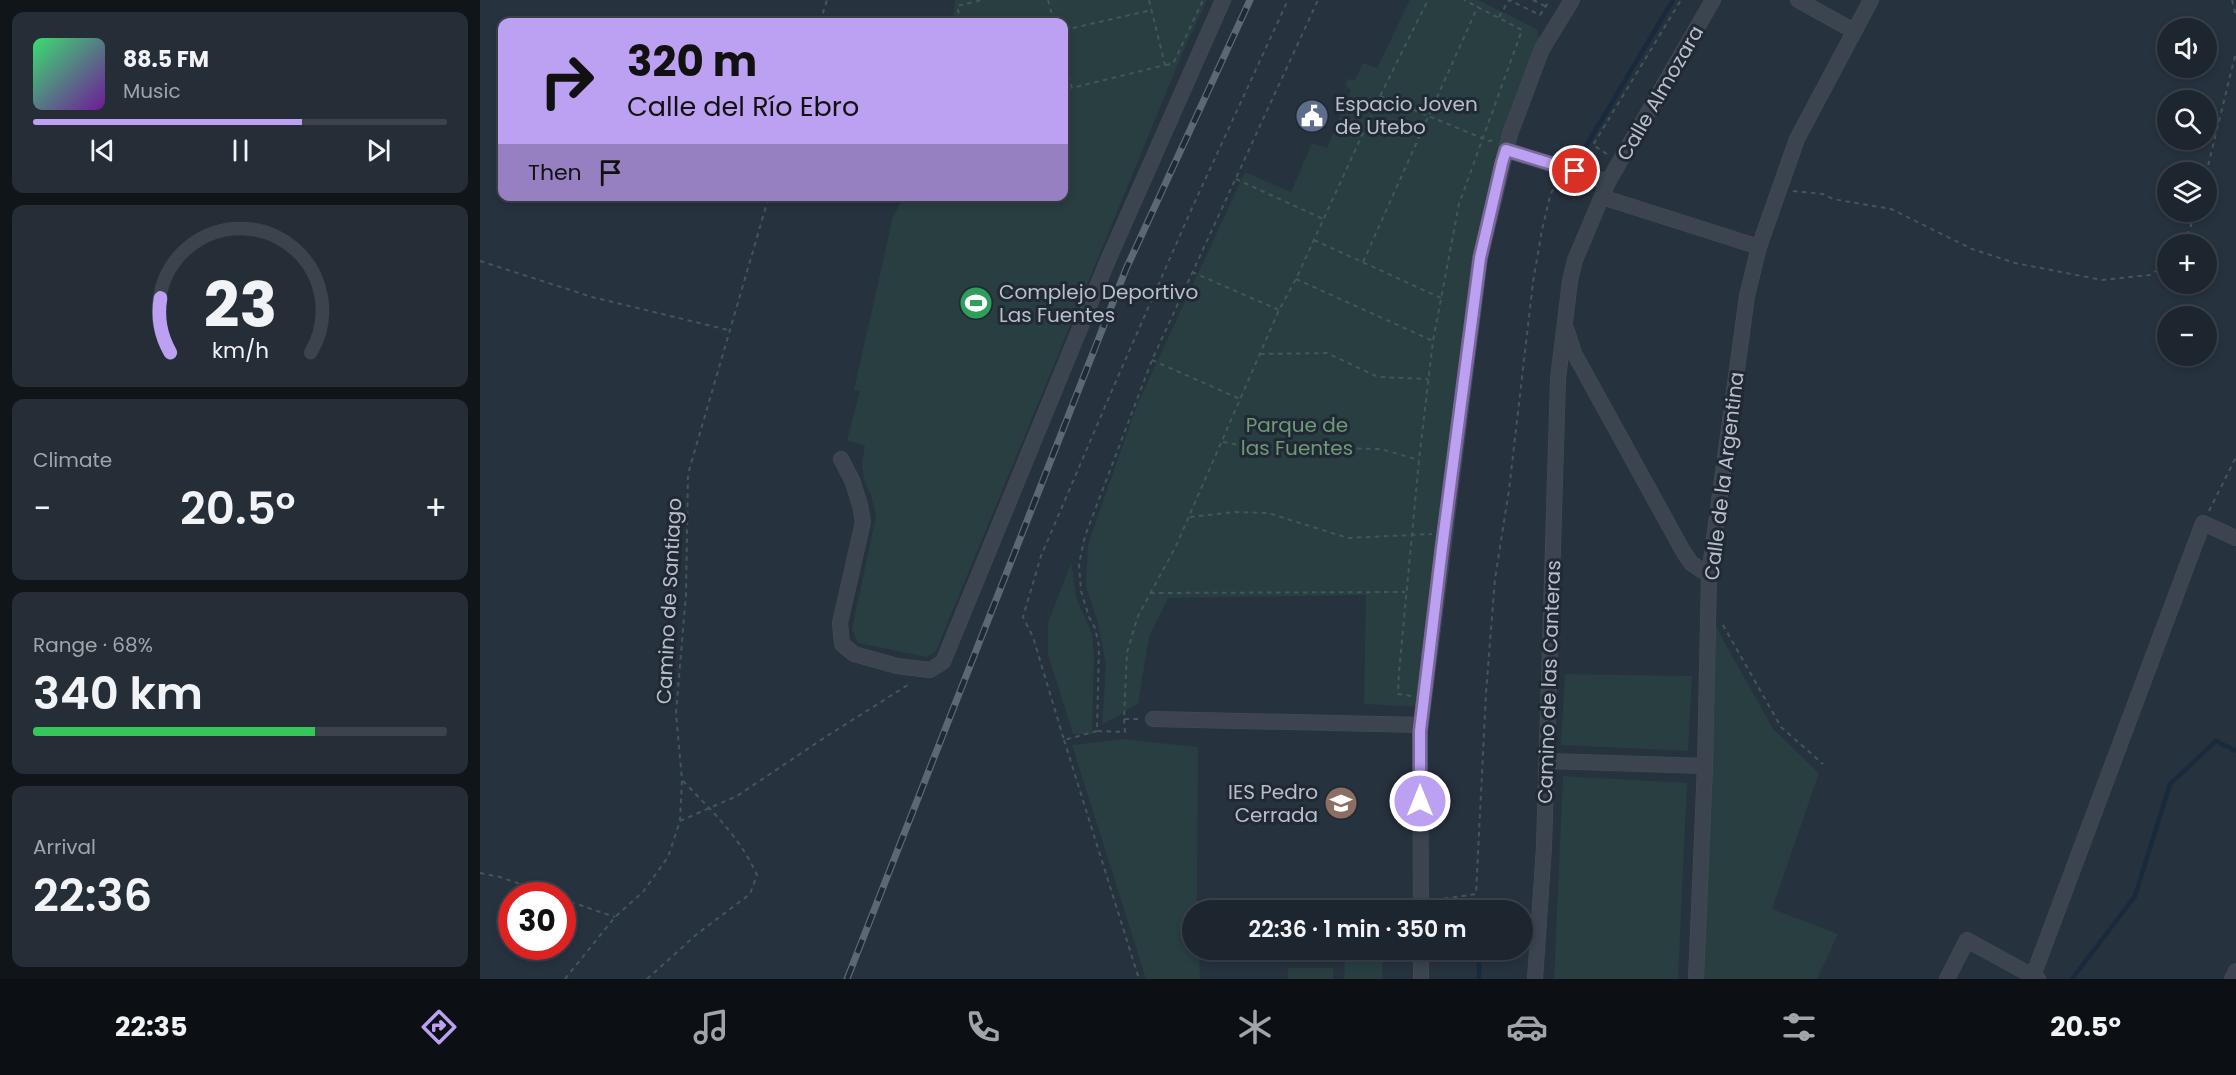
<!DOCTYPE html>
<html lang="en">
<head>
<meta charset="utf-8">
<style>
	body { margin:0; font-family:Poppins,sans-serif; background:#252e37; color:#f1f3f6; height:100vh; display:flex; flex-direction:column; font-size:22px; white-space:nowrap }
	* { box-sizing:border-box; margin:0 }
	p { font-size:20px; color:#a0a5aa }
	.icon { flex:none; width:33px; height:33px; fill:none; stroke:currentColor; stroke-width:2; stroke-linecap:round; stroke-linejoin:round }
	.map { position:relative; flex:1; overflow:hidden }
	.drawer { display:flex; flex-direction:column; gap:12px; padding:12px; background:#10151a; width:480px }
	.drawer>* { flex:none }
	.hud { position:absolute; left:18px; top:18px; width:570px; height:183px; border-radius:12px; box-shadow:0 3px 9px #0003,0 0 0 2px #3b434b; background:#bca0f2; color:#111; overflow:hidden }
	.buttons { position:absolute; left:1677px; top:18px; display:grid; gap:12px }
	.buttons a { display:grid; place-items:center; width:60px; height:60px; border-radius:50%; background:#1d262f; box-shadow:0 3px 9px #0003,0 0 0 2px #3b434b; font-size:30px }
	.speed { position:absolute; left:18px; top:882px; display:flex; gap:12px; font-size:30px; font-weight:700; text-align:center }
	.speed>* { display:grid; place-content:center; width:78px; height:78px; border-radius:50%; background:#1d262f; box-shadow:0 3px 9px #0003,0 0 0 2px #3b434b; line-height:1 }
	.speed .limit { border:9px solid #d22; background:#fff; color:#111 }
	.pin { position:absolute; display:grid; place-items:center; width:51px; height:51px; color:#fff; margin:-26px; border:3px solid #fff; border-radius:50%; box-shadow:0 2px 6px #0007 }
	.me { position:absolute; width:66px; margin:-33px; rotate:0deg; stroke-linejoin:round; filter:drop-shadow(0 0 4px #0008) }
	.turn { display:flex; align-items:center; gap:21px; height:126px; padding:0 30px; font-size:27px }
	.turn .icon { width:78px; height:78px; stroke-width:2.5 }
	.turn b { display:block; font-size:42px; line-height:51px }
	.then { display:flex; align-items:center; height:57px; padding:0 30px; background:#0003; gap:12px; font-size:22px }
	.big { font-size:45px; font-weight:600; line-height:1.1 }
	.drawer .widget { flex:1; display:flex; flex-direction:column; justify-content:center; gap:9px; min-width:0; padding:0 21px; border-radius:12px; background:#252e37 }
	.drawer .dial { align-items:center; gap:0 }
	.dial svg { height:156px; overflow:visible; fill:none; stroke:#3b434b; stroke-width:7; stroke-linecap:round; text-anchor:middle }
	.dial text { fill:#f1f3f6; stroke:none }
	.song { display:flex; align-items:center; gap:18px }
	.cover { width:72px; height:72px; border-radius:9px; background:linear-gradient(135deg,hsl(140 70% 55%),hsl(280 70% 35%)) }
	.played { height:6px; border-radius:3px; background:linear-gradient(90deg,#bca0f2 65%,#3b434b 65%) }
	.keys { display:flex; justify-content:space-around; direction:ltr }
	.heat { display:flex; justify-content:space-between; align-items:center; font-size:33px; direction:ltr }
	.charge { height:9px; border-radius:4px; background:linear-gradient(90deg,#34c759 68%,#3b434b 0) }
	.trip { position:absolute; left:702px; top:900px; width:351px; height:60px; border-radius:30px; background:#1d262f; box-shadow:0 3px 9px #0003,0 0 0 2px #3b434b; font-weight:600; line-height:60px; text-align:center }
	.menu { display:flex; height:96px; justify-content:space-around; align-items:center; background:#0c0f13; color:#a0a5aa }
	.menu .icon { width:42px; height:42px }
	.menu .active { color:#bca0f2 }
	.menu b { font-size:27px; color:#f1f3f6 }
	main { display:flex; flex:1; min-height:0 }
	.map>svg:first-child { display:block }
</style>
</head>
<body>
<main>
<section class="drawer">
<div class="widget">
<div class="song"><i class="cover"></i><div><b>88.5 FM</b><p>Music</p></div></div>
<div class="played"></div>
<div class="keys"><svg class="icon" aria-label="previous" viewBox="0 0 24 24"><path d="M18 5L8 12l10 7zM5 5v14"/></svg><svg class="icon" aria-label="pause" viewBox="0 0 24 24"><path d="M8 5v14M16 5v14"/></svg><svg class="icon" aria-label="next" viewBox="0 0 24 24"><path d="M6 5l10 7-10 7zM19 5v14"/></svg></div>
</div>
<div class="widget dial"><svg viewBox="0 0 100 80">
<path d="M14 69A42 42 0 1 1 86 69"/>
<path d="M14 69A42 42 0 0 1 9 41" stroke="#bca0f2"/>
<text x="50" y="56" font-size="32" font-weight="700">23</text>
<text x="50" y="72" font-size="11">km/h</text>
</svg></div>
<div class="widget"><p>Climate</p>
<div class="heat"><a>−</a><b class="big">20.5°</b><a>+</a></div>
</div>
<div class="widget"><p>Range · 68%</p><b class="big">340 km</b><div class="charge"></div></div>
<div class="widget"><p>Arrival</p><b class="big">22:36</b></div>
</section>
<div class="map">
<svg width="1756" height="979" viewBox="0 0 1756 979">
	<rect width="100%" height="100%" fill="#27323f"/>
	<!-- green -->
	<path fill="#293e40" d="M475,0h252l-22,47 -249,604 -9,6 -69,-14 -6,-14 24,-113 -5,-21 -7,-15 -2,-18 3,-16 -18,-6 13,-49 -6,-1 39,-174 11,-19 160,-1v-174h-111z
		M930,0h68l59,29 5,20 -32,85 -41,209 -46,364 -59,-3 2,-109 -198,3 -19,39 -11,67 -36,21 4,-60 -8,-41 -12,-38 2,-42 49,-139 108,-233 46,20 21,-49 15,5 24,-58 -6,-4 3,-7 7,1 8,-17 14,5z
		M591,563l6,37 15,34 2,23 -2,77h-19l-25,-80v-31z
		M1235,625l58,104 46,44 -47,136 66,25 -21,45h-115z
		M1085,674l127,2 -4,75 -127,-6z
		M641,739l77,8 -1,163h-5v40h7l1,29h-54l-74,-234z
		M1083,776l124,7 -9,196h-124z
		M865,960h37v19h-38z
		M808,968h45v11h-45z"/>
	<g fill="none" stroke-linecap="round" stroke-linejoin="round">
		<!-- stream -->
		<path stroke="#1a2a3d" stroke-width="4.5" d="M1106,146l87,-146
			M999,910v-2
			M999,979v-29
			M1592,979l63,-83 35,-112 46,-43 20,10"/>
		<!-- minor casing -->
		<g stroke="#454d58" stroke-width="16">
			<path id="minor" d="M1318,0l56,31
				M1026,150l102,32
				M1122,197l157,50
				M1087,331l7,22 109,198 8,12 18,12
				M361,459l11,21 8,25 3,17 -23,101 2,21 12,10 43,12 33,4 13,-8 165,-402 115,-260
				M673,719l268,6
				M1067,761l158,5
				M941,910l-1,-179 60,-473 30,-124 32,-85 30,-49
				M941,950v29
				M1553,976l170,-453 33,15
				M1055,979l9,-132 14,-468 12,-98 5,-21 33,-78 105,-182
				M1216,979l9,-213 4,-191 38,-279 12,-49 38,-108 74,-139
				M1467,979l20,-39 71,39
				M1752,979l4,-8"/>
		</g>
		<!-- path -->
		<path stroke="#425758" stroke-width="2" stroke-dasharray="4.5 4.5" stroke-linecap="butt" d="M568,0l6,22
			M1053,0l14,7
			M1752,0l4,17
			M1019,17l10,-17 31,15 10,-15
			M340,22l7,-22
			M481,22l-4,-16 25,-6
			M584,30l88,-20
			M584,58l8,30 93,-23 -16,-65
			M686,65l7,-1 30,-64
			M900,96l109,45 5,-1
			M1127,154l-14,-9 88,-145
			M1726,174l30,-122
			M756,179l87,40
			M1313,191l30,3 10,5 58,10 81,40 43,14 87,17 48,-5 18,-12
			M834,240l127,58
			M1704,244l12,-32
			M0,261l112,36 136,33
			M883,262l115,-256
			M712,272l87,38
			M816,279l137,62
			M780,354l67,-1 51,24 50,2
			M672,360l88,39
			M743,442l44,8 35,1 23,-3 56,1 38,11
			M1729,511l27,-54
			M710,517l45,-5 33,1 80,25 84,-4
			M670,593l255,-1
			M1243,625l58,102 42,37
			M931,696l-13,-2 1,-22 20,-212 14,-119 26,-137 63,-174 -58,-30
			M644,719l1,13 -28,-1 2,-85 -4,-18 -6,-11 -8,-26 -2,-27 6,-28 67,-176 166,-360
			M658,719h-14l3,-67 11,-36 38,-70 103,-236 17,-31 84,-183 48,-96
			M617,731l-33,9 -31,-103 -10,-20 18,-61 72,-168 79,-180 96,-208
			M584,740l75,239
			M200,821l57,-25 90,-60 84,-53
			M0,873l20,4 54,19
			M82,899l53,18
			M955,900l41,-6 10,-201 9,-114 14,-89 24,-208 9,-52 8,-34 7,-16
			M85,979l50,-62 28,-25 25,-35 12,-36 2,-41 -6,-67 10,-119 2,-120 81,-278
			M167,979l50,-45 53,-40 7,-19c-17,-38 -46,-65 -75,-95"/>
		<!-- minor -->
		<use href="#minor" stroke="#3b444f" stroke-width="15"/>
		<!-- rail casing -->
		<g stroke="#5d6876" stroke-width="7">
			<path id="rail" d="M367,979l279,-710 124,-269"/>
		</g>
		<!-- rail -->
		<use href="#rail" stroke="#202934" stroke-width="4.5" stroke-dasharray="14" stroke-linecap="butt"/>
	</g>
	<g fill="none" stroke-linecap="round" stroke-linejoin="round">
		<!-- route casing -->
		<g stroke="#7a689d" stroke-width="15">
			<path id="route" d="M940,801v-70l22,-183 38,-290 22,-95 4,-13 69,21"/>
		</g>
		<!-- route -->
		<use href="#route" stroke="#bca0f2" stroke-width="10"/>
	</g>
	<!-- icons -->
	<defs>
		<g id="civic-disc" transform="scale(1.725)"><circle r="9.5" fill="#5c6f8a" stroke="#202934"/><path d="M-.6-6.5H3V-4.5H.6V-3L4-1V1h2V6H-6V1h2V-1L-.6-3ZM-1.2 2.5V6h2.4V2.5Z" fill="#fff"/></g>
		<g id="stadium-disc" transform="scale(1.725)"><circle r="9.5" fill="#2e9e5b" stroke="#202934"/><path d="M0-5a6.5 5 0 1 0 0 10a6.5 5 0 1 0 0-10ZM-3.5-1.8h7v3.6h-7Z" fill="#fff"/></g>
		<g id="school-disc" transform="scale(1.725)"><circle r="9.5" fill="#8d6e63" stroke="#202934"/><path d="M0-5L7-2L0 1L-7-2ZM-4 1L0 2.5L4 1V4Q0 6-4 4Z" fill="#fff"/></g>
	</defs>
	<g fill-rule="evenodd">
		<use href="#civic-disc" x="832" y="116"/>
		<use href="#stadium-disc" x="496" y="303"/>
		<use href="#school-disc" x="861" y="803"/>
	</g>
	<g text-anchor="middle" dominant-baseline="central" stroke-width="6" stroke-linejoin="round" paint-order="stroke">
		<!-- street labels -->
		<g font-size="20" fill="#b8bfca" stroke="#202934">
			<text transform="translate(1180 93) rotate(-60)">Calle Almozara</text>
			<text transform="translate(1244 476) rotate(-83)">Calle de la Argentina</text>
			<text transform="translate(189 601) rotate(-87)">Camino de Santiago</text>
			<text transform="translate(1069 682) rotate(-88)">Camino de las Canteras</text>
		</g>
		<!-- poi labels -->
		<g font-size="20" fill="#b8bfca" stroke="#202934" text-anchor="start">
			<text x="855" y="104">Espacio Joven<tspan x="855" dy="23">de Utebo</tspan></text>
			<text x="519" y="292">Complejo Deportivo<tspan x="519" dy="23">Las Fuentes</tspan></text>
			<text x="838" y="792" text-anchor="end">IES Pedro<tspan x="838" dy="23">Cerrada</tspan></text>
		</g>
		<!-- park labels -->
		<g font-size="20" fill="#709978" stroke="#202934">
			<text x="817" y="425">Parque de<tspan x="817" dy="23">las Fuentes</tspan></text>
		</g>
	</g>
</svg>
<div class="buttons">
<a><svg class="icon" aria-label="sound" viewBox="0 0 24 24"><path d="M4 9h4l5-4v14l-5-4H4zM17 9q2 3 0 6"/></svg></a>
<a><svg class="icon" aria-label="search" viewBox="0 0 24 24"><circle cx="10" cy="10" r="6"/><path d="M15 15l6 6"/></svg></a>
<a><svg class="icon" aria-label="layers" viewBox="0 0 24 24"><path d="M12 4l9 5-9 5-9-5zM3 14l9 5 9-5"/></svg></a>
<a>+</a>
<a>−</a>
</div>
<div class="speed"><div class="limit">30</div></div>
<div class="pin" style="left:1095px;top:171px;background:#d93025"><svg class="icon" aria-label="arrive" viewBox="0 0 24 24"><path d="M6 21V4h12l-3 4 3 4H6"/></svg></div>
<svg class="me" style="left:940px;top:801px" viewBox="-20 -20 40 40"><circle r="17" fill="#bca0f2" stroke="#fff" stroke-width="3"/><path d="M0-11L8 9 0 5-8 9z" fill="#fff"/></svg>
<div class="trip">22:36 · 1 min · 350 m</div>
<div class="hud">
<div class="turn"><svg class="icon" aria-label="right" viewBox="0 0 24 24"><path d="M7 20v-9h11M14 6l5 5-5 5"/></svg><div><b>320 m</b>Calle del Río Ebro</div></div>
<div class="then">Then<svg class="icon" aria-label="arrive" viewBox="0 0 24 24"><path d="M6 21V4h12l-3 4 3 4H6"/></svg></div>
</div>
</div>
</main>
<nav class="menu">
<b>22:35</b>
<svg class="icon active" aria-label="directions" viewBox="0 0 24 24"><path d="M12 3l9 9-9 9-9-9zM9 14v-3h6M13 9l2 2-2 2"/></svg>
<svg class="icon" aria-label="music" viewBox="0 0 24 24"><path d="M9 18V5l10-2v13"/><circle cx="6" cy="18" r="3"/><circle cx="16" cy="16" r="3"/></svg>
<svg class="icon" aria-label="phone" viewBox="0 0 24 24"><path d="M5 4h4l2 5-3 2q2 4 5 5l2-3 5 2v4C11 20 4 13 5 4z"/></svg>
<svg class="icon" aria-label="climate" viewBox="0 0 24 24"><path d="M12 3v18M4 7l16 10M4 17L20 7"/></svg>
<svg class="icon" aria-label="car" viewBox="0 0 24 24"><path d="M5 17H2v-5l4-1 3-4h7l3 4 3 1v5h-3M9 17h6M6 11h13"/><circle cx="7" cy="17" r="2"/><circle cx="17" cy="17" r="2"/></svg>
<svg class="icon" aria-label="filters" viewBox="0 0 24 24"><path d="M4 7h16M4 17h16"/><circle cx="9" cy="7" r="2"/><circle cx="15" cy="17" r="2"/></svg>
<b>20.5°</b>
</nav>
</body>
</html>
